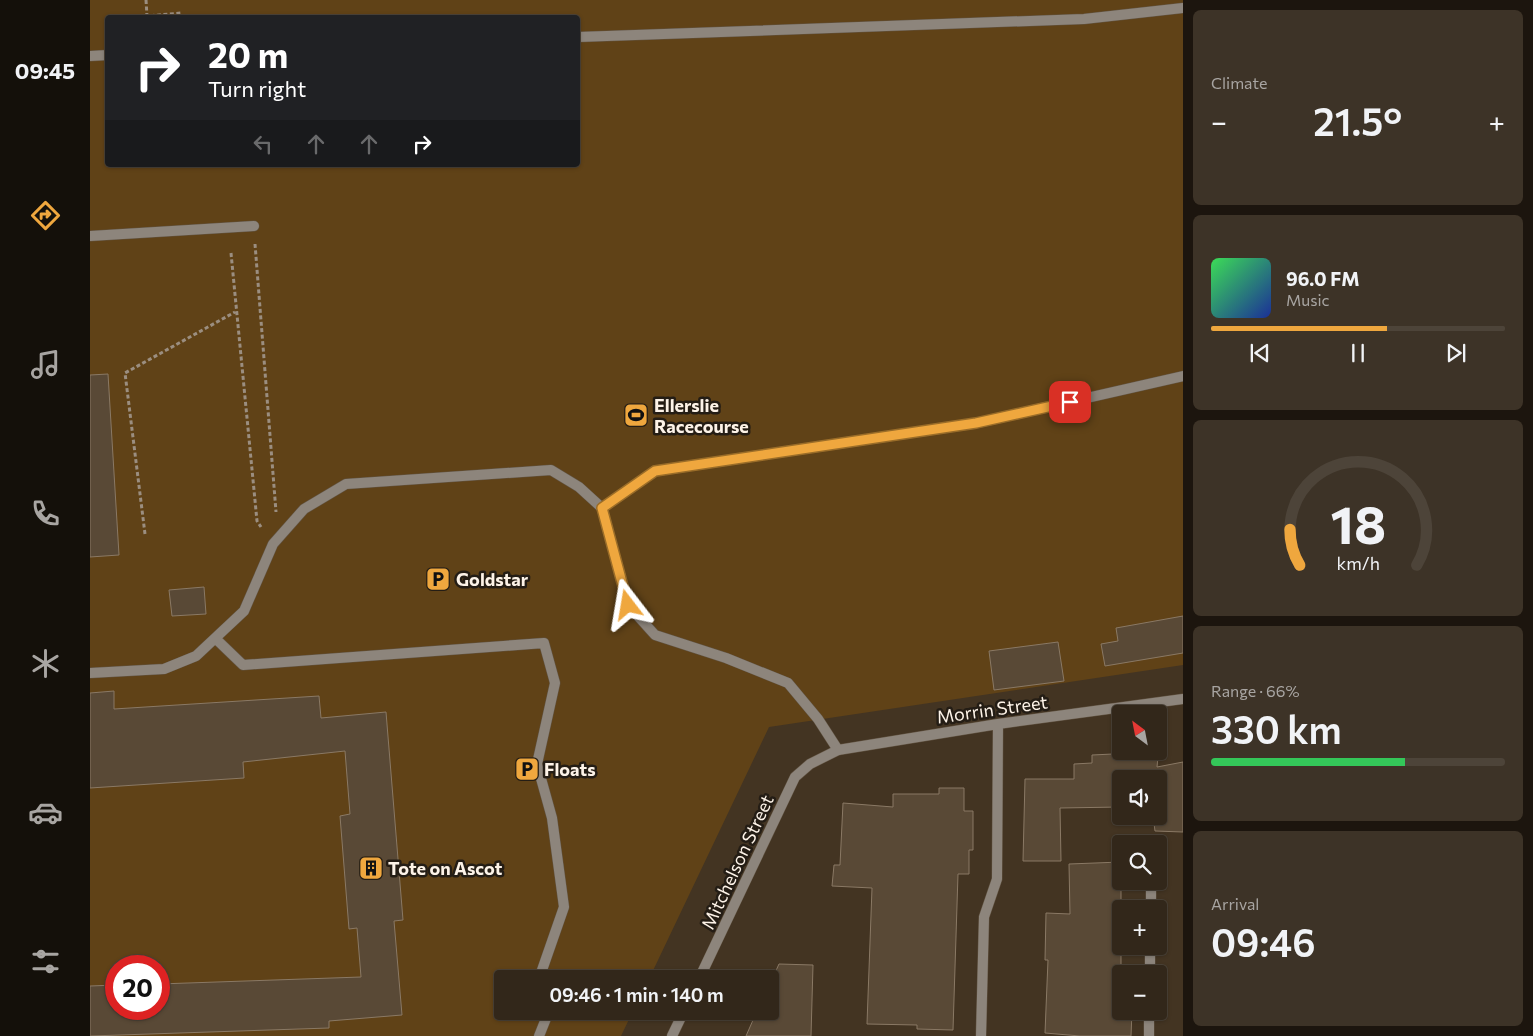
<!DOCTYPE html>
<html lang="en">
<head>
<meta charset="utf-8">
<style>
	body { margin:0; font-family:Commissioner,sans-serif; background:#3d3327; color:#f1f3f6; height:100vh; display:flex; flex-direction:column; font-size:19px; white-space:nowrap }
	* { box-sizing:border-box; margin:0 }
	p { font-size:16px; color:#a8a5a2 }
	.icon { flex:none; width:28px; height:28px; fill:none; stroke:currentColor; stroke-width:2; stroke-linecap:round; stroke-linejoin:round }
	.map { position:relative; flex:1; overflow:hidden }
	.sheet { display:flex; flex-direction:column; gap:10px; padding:10px; background:#1c150e; width:350px }
	.sheet>* { flex:none }
	.hud { position:absolute; left:15px; top:15px; width:475px; height:152px; border-radius:5px; box-shadow:0 1px 4px #0004,0 0 0 1px #4d4439; background:#202124; color:#fff; overflow:hidden }
	.needle { width:32px; rotate:328deg }
	.fabs { position:absolute; left:1022px; top:705px; display:grid; gap:10px }
	.fabs a { display:grid; place-items:center; width:55px; height:55px; border-radius:5px; background:#32271a; box-shadow:0 1px 4px #0004,0 0 0 1px #4d4439; font-size:25px }
	.speed { position:absolute; left:15px; top:955px; display:flex; gap:10px; font-size:25px; font-weight:700; text-align:center }
	.speed>* { display:grid; place-content:center; width:65px; height:65px; border-radius:50%; background:#32271a; box-shadow:0 1px 4px #0004,0 0 0 1px #4d4439; line-height:1 }
	.speed .limit { border:8px solid #d22; background:#fff; color:#111 }
	.pin { position:absolute; display:grid; place-items:center; width:42px; height:42px; color:#fff; margin:-21px; border-radius:10px; box-shadow:0 2px 8px #0006 }
	.me { position:absolute; width:55px; margin:-28px; rotate:346deg; stroke-linejoin:round; filter:drop-shadow(0 0 4px #0008) }
	.turn { display:flex; align-items:center; gap:18px; height:105px; padding:0 20px; font-size:22px }
	.turn .icon { width:65px; height:65px; stroke-width:2.5 }
	.turn b { display:block; font-size:35px; line-height:42px }
	.lanes { display:flex; align-items:center; height:48px; padding:0 20px; background:#0003; justify-content:center; gap:25px; direction:ltr }
	.lanes .off { opacity:.35 }
	.big { font-size:38px; font-weight:600; line-height:1.1 }
	.sheet .card { flex:1; display:flex; flex-direction:column; justify-content:center; gap:8px; min-width:0; padding:0 18px; border-radius:8px; background:#3d3327 }
	.sheet .dial { align-items:center; gap:0 }
	.dial svg { height:130px; overflow:visible; fill:none; stroke:#4d4439; stroke-width:7; stroke-linecap:round; text-anchor:middle }
	.dial text { fill:#f1f3f6; stroke:none }
	.song { display:flex; align-items:center; gap:15px }
	.cover { width:60px; height:60px; border-radius:8px; background:linear-gradient(135deg,hsl(130 70% 55%),hsl(230 70% 35%)) }
	.played { height:5px; border-radius:2px; background:linear-gradient(90deg,#efa73e 60%,#4d4439 60%) }
	.keys { display:flex; justify-content:space-around; direction:ltr }
	.heat { display:flex; justify-content:space-between; align-items:center; font-size:28px; direction:ltr }
	.charge { height:8px; border-radius:4px; background:linear-gradient(90deg,#34c759 66%,#4d4439 0) }
	.trip { position:absolute; left:404px; top:970px; width:285px; height:50px; border-radius:5px; background:#32271a; box-shadow:0 1px 4px #0004,0 0 0 1px #4d4439; font-weight:600; line-height:50px; text-align:center }
	main { display:flex; flex:1; min-height:0 }
	.menu { display:flex; flex-direction:column; width:90px; justify-content:space-around; align-items:center; background:#14100a; color:#a8a5a2 }
	.menu .icon { width:35px; height:35px }
	.menu .active { color:#efa73e }
	.menu b { font-size:22px; color:#f1f3f6 }
	.map>svg:first-child { display:block }
</style>
</head>
<body>
<main>
<nav class="menu">
<b>09:45</b>
<svg class="icon active" aria-label="directions" viewBox="0 0 24 24"><path d="M12 3l9 9-9 9-9-9zM9 14v-3h6M13 9l2 2-2 2"/></svg>
<svg class="icon" aria-label="music" viewBox="0 0 24 24"><path d="M9 18V5l10-2v13"/><circle cx="6" cy="18" r="3"/><circle cx="16" cy="16" r="3"/></svg>
<svg class="icon" aria-label="phone" viewBox="0 0 24 24"><path d="M5 4h4l2 5-3 2q2 4 5 5l2-3 5 2v4C11 20 4 13 5 4z"/></svg>
<svg class="icon" aria-label="climate" viewBox="0 0 24 24"><path d="M12 3v18M4 7l16 10M4 17L20 7"/></svg>
<svg class="icon" aria-label="car" viewBox="0 0 24 24"><path d="M5 17H2v-5l4-1 3-4h7l3 4 3 1v5h-3M9 17h6M6 11h13"/><circle cx="7" cy="17" r="2"/><circle cx="17" cy="17" r="2"/></svg>
<svg class="icon" aria-label="filters" viewBox="0 0 24 24"><path d="M4 7h16M4 17h16"/><circle cx="9" cy="7" r="2"/><circle cx="15" cy="17" r="2"/></svg>
</nav>
<div class="map">
<svg width="1093" height="1036" viewBox="0 0 1093 1036">
	<rect width="100%" height="100%" fill="#433422"/>
	<!-- green -->
	<path fill="#604217" fill-rule="evenodd" d="M0,0h1093v665l-414,62 -120,252h-147v32h131l-12,25h-531zM18,18h470v147h-470zM26,966h43v43h-43z"/>
	<!-- building -->
	<path fill="#594936" stroke="#8a7965" d="M18,374l11,181 -29,2v-182z
		M114,587l2,27 -34,2 -3,-26z
		M1093,616v37l-78,13 -4,-22 17,-3 -2,-13z
		M968,642l6,39 -70,9 -5,-39z
		M24,691v18l205,-13 2,22 65,-6 17,208 -9,1 8,94 -73,6v7l-239,8v-50l26,-1v24h43v-25l202,-7 -4,-49 -8,1 -9,-113 10,-2 -5,-63 -102,11 1,16 -154,10v-95z
		M1023,754v2l45,1 -1,10 26,-5v70l-28,-1 -2,-15h6v-37h-38v32l-1,-4 -60,1 1,53h-38l2,-82h49v-15l18,-1v-8z
		M849,788h25v23h9v39h-4v24h-11l-5,156 -36,-1v-4l-50,-1 5,-136 -40,-2 2,-21h6l3,-62 50,4v-13h46z
		M1031,862v149h11l-1,25h-51l-35,-3 3,-73h-3l1,-47 24,1 -1,-50z
		M689,964l34,1 -2,71h-65l11,-25h13v-27z"/>
	<g fill="none" stroke-linecap="round" stroke-linejoin="round">
		<!-- service casing -->
		<g stroke="#615342" stroke-width="11">
			<path id="service" d="M488,37l506,-18 99,-11
				M0,56l18,-1
				M0,236l164,-10
				M512,508l53,-37 322,-48 206,-47
				M126,639l27,26 301,-22 11,40 -18,81 15,54 12,89 -23,66 2,6
				M0,673l74,-4 32,-13 48,-45 29,-67 31,-35 42,-25 205,-14 28,17 23,21 26,97 27,30 71,23 62,25 30,36 20,31
				M449,1036l10,-25"/>
		</g>
		<!-- minor casing -->
		<g stroke="#615342" stroke-width="11">
			<path id="minor" d="M1061,909v-28
				M1060,974v-28
				M609,979l96,-202 15,-13 28,-14 160,-26 185,-25
				M582,1036l12,-25
				M891,1036l3,-119 13,-38 1,-155
				M1059,1036v-25"/>
		</g>
		<!-- path -->
		<path stroke="#9b8e80" stroke-width="3" stroke-dasharray="4 2.5" stroke-linecap="butt" d="M56,0l1,16 34,-3
			M165,244l21,268
			M141,253l26,268 4,6
			M55,534l-20,-161 110,-61"/>
		<!-- service -->
		<use href="#service" stroke="#8d857c" stroke-width="10"/>
		<!-- minor -->
		<use href="#minor" stroke="#8d857c" stroke-width="10"/>
	</g>
	<g fill="none" stroke-linecap="round" stroke-linejoin="round">
		<!-- route casing -->
		<g stroke="#9b6d28" stroke-width="12">
			<path id="route" d="M538,605l-26,-97 53,-37 321,-48 94,-21"/>
		</g>
		<!-- route -->
		<use href="#route" stroke="#efa73e" stroke-width="9"/>
	</g>
	<!-- icons -->
	<defs>
		<g id="stadium-square" transform="scale(1.25)"><rect x="-9" y="-9" width="18" height="18" rx="4" fill="#efa73e" stroke="#241d15"/><path d="M0-5a6.5 5 0 1 0 0 10a6.5 5 0 1 0 0-10ZM-3.5-1.8h7v3.6h-7Z" fill="#111"/></g>
		<g id="parking-square" transform="scale(1.25)"><rect x="-9" y="-9" width="18" height="18" rx="4" fill="#efa73e" stroke="#241d15"/><path d="M-3.5-5.5H1a3.5 3.5 0 0 1 0 7H-1V5.5H-3.5ZM-1-3.4V-.6H.8a1.4 1.4 0 0 0 0-2.8Z" fill="#111"/></g>
		<g id="building-square" transform="scale(1.25)"><rect x="-9" y="-9" width="18" height="18" rx="4" fill="#efa73e" stroke="#241d15"/><path d="M-4-6H4V6H1V3H-1V6H-4ZM-2.5-4.3h1.7v1.8h-1.7ZM.8-4.3h1.7v1.8H.8ZM-2.5-1h1.7V.8h-1.7ZM.8-1h1.7V.8H.8Z" fill="#111"/></g>
	</defs>
	<g fill-rule="evenodd">
		<use href="#stadium-square" x="546" y="415"/>
		<use href="#parking-square" x="348" y="579"/>
		<use href="#parking-square" x="437" y="769"/>
		<use href="#building-square" x="281" y="868"/>
	</g>
	<g text-anchor="middle" dominant-baseline="central" stroke-width="5" stroke-linejoin="round" paint-order="stroke">
		<!-- poi labels -->
		<g font-size="18" font-weight="bold" fill="#fdf3e8" stroke="#241d15" text-anchor="start">
			<text x="564" y="405">Ellerslie<tspan x="564" dy="21">Racecourse</tspan></text>
			<text x="366" y="579">Goldstar</text>
			<text x="454" y="769">Floats</text>
			<text x="298" y="868">Tote on Ascot</text>
		</g>
		<!-- street labels -->
		<g font-size="18" fill="#fdf3e8" stroke="#241d15">
			<text transform="translate(902 709) rotate(-8)">Morrin Street</text>
			<text transform="translate(647 862) rotate(-65)">Mitchelson Street</text>
		</g>
	</g>
</svg>
<div class="fabs">
<a><svg class="needle" viewBox="-14 -14 28 28"><path d="M0-13l5 13h-10z" fill="#e53935"/><path d="M0 13l5-13h-10z" fill="#a8a5a2"/></svg></a>
<a><svg class="icon" aria-label="sound" viewBox="0 0 24 24"><path d="M4 9h4l5-4v14l-5-4H4zM17 9q2 3 0 6"/></svg></a>
<a><svg class="icon" aria-label="search" viewBox="0 0 24 24"><circle cx="10" cy="10" r="6"/><path d="M15 15l6 6"/></svg></a>
<a>+</a>
<a>−</a>
</div>
<div class="speed"><div class="limit">20</div></div>
<div class="pin" style="left:980px;top:402px;background:#d93025"><svg class="icon" aria-label="arrive" viewBox="0 0 24 24"><path d="M6 21V4h12l-3 4 3 4H6"/></svg></div>
<svg class="me" style="left:538px;top:605px" viewBox="-20 -20 40 40"><path d="M0-17L14 15 0 8-14 15z" fill="#efa73e" stroke="#fff" stroke-width="4"/></svg>
<div class="trip">09:46 · 1 min · 140 m</div>
<div class="hud">
<div class="turn"><svg class="icon" aria-label="right" viewBox="0 0 24 24"><path d="M7 20v-9h11M14 6l5 5-5 5"/></svg><div><b>20 m</b>Turn right</div></div>
<div class="lanes"><svg class="icon off" aria-label="left" viewBox="0 0 24 24"><path d="M17 20v-9H6M10 6l-5 5 5 5"/></svg><svg class="icon off" aria-label="ahead" viewBox="0 0 24 24"><path d="M12 20V5M6 11l6-6 6 6"/></svg><svg class="icon off" aria-label="ahead" viewBox="0 0 24 24"><path d="M12 20V5M6 11l6-6 6 6"/></svg><svg class="icon" aria-label="right" viewBox="0 0 24 24"><path d="M7 20v-9h11M14 6l5 5-5 5"/></svg></div>
</div>
</div>
<section class="sheet">
<div class="card"><p>Climate</p>
<div class="heat"><a>−</a><b class="big">21.5°</b><a>+</a></div>
</div>
<div class="card">
<div class="song"><i class="cover"></i><div><b>96.0 FM</b><p>Music</p></div></div>
<div class="played"></div>
<div class="keys"><svg class="icon" aria-label="previous" viewBox="0 0 24 24"><path d="M18 5L8 12l10 7zM5 5v14"/></svg><svg class="icon" aria-label="pause" viewBox="0 0 24 24"><path d="M8 5v14M16 5v14"/></svg><svg class="icon" aria-label="next" viewBox="0 0 24 24"><path d="M6 5l10 7-10 7zM19 5v14"/></svg></div>
</div>
<div class="card dial"><svg viewBox="0 0 100 80">
<path d="M14 69A42 42 0 1 1 86 69"/>
<path d="M14 69A42 42 0 0 1 8 47" stroke="#efa73e"/>
<text x="50" y="56" font-size="32" font-weight="700">18</text>
<text x="50" y="72" font-size="11">km/h</text>
</svg></div>
<div class="card"><p>Range · 66%</p><b class="big">330 km</b><div class="charge"></div></div>
<div class="card"><p>Arrival</p><b class="big">09:46</b></div>
</section>
</main>
</body>
</html>
